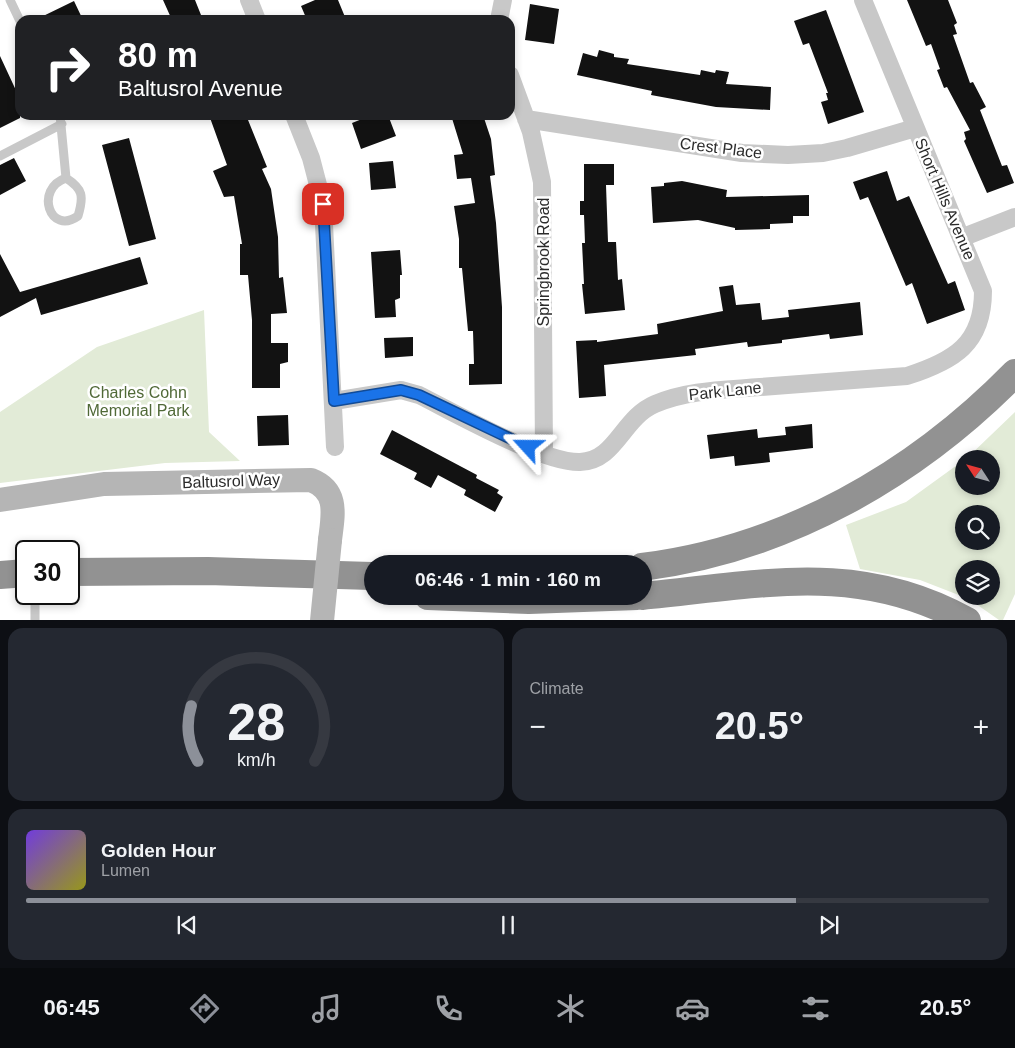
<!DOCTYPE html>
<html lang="en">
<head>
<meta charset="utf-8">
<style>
	body { margin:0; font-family:Arial,sans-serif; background:#242831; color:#f1f3f6; height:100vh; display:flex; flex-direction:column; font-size:19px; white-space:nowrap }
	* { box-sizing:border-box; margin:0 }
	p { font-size:16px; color:#9ea1a6 }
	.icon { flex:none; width:28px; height:28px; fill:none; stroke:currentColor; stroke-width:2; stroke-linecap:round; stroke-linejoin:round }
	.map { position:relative; height:620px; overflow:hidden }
	.details { display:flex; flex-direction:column; gap:8px; padding:8px; background:#0d0f14; flex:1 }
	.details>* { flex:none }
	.hud { position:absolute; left:15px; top:15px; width:500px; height:105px; border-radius:15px; box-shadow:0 2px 8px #0003; background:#202124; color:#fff; overflow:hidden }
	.needle { width:32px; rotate:306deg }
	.fabs { position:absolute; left:955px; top:450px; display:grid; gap:10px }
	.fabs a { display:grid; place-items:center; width:45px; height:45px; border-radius:50%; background:#171b24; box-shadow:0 2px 8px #0003; font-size:25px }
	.speed { position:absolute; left:15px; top:540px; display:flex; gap:10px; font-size:25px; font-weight:700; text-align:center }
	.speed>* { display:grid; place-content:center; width:65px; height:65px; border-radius:50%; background:#171b24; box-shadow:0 2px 8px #0003; line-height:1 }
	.speed .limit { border:2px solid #111; border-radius:8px; background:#fff; color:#111 }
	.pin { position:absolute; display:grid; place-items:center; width:42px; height:42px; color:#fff; margin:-21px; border-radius:10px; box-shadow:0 2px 8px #0006 }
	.me { position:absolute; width:55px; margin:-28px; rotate:294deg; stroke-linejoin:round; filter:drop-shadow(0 0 4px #0008) }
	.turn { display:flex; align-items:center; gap:18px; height:105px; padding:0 20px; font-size:22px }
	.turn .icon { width:65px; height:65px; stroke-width:2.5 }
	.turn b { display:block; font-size:35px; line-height:42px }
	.big { font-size:38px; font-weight:600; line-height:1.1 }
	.details .card { flex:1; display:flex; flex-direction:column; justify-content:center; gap:8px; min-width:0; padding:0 18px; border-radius:15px; background:#242831 }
	.details .dial { align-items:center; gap:0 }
	.dial svg { height:130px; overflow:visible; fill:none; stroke:#363941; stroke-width:7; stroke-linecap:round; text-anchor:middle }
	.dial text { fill:#f1f3f6; stroke:none }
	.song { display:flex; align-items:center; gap:15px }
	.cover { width:60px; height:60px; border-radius:8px; background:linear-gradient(135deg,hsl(260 70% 55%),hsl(60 70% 35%)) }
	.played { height:5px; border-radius:2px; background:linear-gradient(90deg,#8c9099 80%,#363941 80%) }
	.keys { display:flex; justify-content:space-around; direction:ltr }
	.heat { display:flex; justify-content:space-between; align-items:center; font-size:28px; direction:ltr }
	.details .tiles { flex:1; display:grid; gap:8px; grid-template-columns:1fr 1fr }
	.card:last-child { grid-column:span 2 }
	.trip { position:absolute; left:364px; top:555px; width:288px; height:50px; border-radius:25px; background:#171b24; box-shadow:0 2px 8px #0003; font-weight:600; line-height:50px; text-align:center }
	.tabs { display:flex; height:80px; justify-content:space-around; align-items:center; background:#090b0e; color:#9ea1a6 }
	.tabs .icon { width:35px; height:35px }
	.tabs .active { color:#8c9099 }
	.tabs b { font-size:22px; color:#f1f3f6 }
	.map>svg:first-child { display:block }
</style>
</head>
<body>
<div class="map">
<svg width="1015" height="621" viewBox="0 0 1015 621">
	<rect width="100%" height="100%" fill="#fff"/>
	<!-- green -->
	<path fill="#e2ebd7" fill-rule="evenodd" d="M204,310l5,122 31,29 -75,2 -165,20v-71l97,-65z
		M1015,412v182l-12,26h-4l-30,-21 -49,-19 -60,-11 -14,-44 60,-23 58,-42v26h27v-27h-25zM964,514h27v27h-27zM964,569h27v27h-27z"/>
	<!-- building -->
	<path fill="#121212" d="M163,0h32l8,20h-31z
		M315,0h23l7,17 -7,3h-31l-6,-14z
		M907,0h41l9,23 -3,2 3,9 -4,1 17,48 3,-1 13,25 -6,3 22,56 5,-1 7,18 -27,10 -23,-52 2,-2 -2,-7 6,-2 -23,-43 -3,1 -7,-18 3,-1 -9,-25 -5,2z
		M74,1l9,19h-48z
		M530,4l29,5 -5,35 -29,-4z
		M826,10l38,102 -36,12 -7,-22 7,-2 -2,-7h2l-19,-50 -6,2 -9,-24z
		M599,50l15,4v3l15,2 -2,5 73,11 1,-5 14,3 1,-3 13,2 -3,12 45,3 -1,23 -54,-3 -65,-12 1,-4 -75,-16 6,-22 14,4z
		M0,56l20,43v19l-20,10z
		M209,115h37l21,52 -5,2 9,20 7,48 1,41 4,-1 4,36 -16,1v29h17v19l-8,2v24h-28v-68l-4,-45h-8v-31h2l-8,-48 -10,1 -11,-26 14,-6z
		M372,115h16l8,21 -35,13 -9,-26z
		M451,115h32l8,24 4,36 -5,1 6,47 6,84v77l-33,1v-21h5l-1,-33h-5l-6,-63h-3v-29l-5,-33 21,-3 -4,-25 -14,1 -3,-24 9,-1z
		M129,138l27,101 -27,7 -27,-101z
		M14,158l12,23 -26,14v-30z
		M393,161l3,27 -25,2 -2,-27z
		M584,164h30v21h-8l2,57h8l2,38 4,-1 3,31 -40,4 -3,-30h2l-2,-41h3l-1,-28h-4v-14h4z
		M887,171l10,30 12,-5 39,88 7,-3 10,29 -38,14 -15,-41 -6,3 -38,-89 -8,3 -7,-18z
		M682,181l45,9 -1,7 83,-2v21h-16v7l-23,1v5l-35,1v-2l-37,-8 -45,3 -2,-36 13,-1v-3z
		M400,250l2,25h-2v23l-5,2 1,17 -21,1 -4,-66z
		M0,254l20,38 120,-35 8,27 -107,31 -5,-17 -36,19z
		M733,285l3,20 24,-2 2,17 27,-3 -1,-7 72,-8 3,33 -33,4 -1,-5 -47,6v3l-34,4 -1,-5 -52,7 1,6 -92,10 2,31 -27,2 -3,-57 21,-1v2l61,-8 -1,-10 66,-13 -4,-24z
		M413,337v19l-28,2 -1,-20z
		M288,415l1,30 -31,1 -1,-30z
		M812,424l1,24 -44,5 1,9 -35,4 -1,-10 -24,3 -3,-24 50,-6 1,9 28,-3 -1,-8z
		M392,430l85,45 -1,3 23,12 -2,3 6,4 -8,15 -31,-17 2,-5 -28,-15 -7,13 -17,-9 3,-6 -37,-19z"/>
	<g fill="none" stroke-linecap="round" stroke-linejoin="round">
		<!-- lane -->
		<path stroke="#c8c8c8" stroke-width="9" d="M10,0l10,21
			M60,115l6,63
			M0,156l62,-32
			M66,178c17,11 18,18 12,38 -28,20 -44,-27 -12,-38z
			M35,621v-27"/>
		<!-- street -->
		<path stroke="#c8c8c8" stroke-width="18" d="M249,0l8,20
			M499,20l4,-20
			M510,75l21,57 11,50 2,272
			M294,115l17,43 12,46 12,243
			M526,119l216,34 46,2 35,-2 24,-5 68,-20
			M961,238l54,-21
			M334,401l67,-11 18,5c36,18 124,68 161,67 36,-1 42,-44 75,-58 33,-14 69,-14 105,-17 49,-4 98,-7 147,-11 47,-15 76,-32 76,-85l-120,-291"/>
		<!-- secondary -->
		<path stroke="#b5b5b5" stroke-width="24" d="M0,500l104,-16 207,-4c28,11 22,35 19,60"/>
		<!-- highway -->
		<path stroke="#929292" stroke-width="28" d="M642,567c144,-18 273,-92 373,-194
			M69,572l139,-1 164,5
			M0,575l26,-2
			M428,596l101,4 108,-4
			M642,596c117,-11 215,-36 325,25"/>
		<!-- secondary-bridge -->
		<path stroke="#b5b5b5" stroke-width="24" d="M322,621l8,-81"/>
	</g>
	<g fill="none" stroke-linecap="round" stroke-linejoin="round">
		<!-- route casing -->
		<g stroke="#114b97" stroke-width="12">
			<path id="route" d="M323,204l11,197 67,-11 18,5 109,52"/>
		</g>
		<!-- route -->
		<use href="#route" stroke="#1a73e8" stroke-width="9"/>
	</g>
	<g text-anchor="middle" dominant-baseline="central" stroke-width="5" stroke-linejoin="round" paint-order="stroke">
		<!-- street labels -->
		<g font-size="16" fill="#2b2b2b" stroke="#fff">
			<text transform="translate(721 148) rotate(7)">Crest Place</text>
			<text transform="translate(945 199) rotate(67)">Short Hills Avenue</text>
			<text transform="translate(543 262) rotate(-90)">Springbrook Road</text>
			<text transform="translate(725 391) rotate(-6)">Park Lane</text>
			<text transform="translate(231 481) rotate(-2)">Baltusrol Way</text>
		</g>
		<!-- park labels -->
		<g font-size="16" fill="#506937" stroke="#fff">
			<text x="138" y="392">Charles Cohn<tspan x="138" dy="18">Memorial Park</tspan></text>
		</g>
	</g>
</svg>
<div class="fabs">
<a><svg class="needle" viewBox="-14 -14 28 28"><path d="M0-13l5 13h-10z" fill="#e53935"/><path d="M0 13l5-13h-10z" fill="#9ea1a6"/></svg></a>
<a><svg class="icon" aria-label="search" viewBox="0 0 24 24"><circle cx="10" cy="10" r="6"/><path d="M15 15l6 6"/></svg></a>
<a><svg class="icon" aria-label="layers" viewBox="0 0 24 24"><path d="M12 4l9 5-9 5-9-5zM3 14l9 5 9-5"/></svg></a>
</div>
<div class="speed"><div class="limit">30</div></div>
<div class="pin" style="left:323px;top:204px;background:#d93025"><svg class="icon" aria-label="arrive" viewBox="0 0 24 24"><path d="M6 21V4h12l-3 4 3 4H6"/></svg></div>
<svg class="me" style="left:528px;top:447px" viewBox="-20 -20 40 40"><path d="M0-17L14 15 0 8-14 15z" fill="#1a73e8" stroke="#fff" stroke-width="4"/></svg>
<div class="trip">06:46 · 1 min · 160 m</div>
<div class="hud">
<div class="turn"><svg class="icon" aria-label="right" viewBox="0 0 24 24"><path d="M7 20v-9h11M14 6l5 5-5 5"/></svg><div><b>80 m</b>Baltusrol Avenue</div></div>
</div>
</div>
<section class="details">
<div class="tiles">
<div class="card dial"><svg viewBox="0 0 100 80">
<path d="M14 69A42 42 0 1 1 86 69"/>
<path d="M14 69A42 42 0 0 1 10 35" stroke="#8c9099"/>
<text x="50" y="56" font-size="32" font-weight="700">28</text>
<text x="50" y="72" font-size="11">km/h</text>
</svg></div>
<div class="card"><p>Climate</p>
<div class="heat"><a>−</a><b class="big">20.5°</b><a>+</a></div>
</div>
<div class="card">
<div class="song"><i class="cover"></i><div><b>Golden Hour</b><p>Lumen</p></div></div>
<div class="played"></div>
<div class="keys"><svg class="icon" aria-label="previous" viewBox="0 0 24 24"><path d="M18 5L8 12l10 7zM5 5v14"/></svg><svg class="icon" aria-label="pause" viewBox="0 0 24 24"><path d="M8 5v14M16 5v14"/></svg><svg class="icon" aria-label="next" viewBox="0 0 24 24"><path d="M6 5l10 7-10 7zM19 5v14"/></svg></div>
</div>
</div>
</section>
<nav class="tabs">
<b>06:45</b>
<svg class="icon active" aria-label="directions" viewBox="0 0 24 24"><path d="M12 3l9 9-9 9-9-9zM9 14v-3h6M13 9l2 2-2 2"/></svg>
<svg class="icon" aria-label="music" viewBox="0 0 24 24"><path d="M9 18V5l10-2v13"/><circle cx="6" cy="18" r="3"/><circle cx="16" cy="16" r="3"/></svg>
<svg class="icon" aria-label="phone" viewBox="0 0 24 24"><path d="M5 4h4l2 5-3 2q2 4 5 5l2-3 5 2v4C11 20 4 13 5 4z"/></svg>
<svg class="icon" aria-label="climate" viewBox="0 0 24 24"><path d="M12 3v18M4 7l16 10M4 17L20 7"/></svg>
<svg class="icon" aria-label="car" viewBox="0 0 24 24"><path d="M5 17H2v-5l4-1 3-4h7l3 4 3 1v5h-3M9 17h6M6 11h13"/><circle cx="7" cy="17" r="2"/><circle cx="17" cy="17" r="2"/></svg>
<svg class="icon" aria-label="filters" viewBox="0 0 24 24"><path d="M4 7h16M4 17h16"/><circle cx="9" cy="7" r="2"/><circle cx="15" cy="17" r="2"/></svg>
<b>20.5°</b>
</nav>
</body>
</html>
